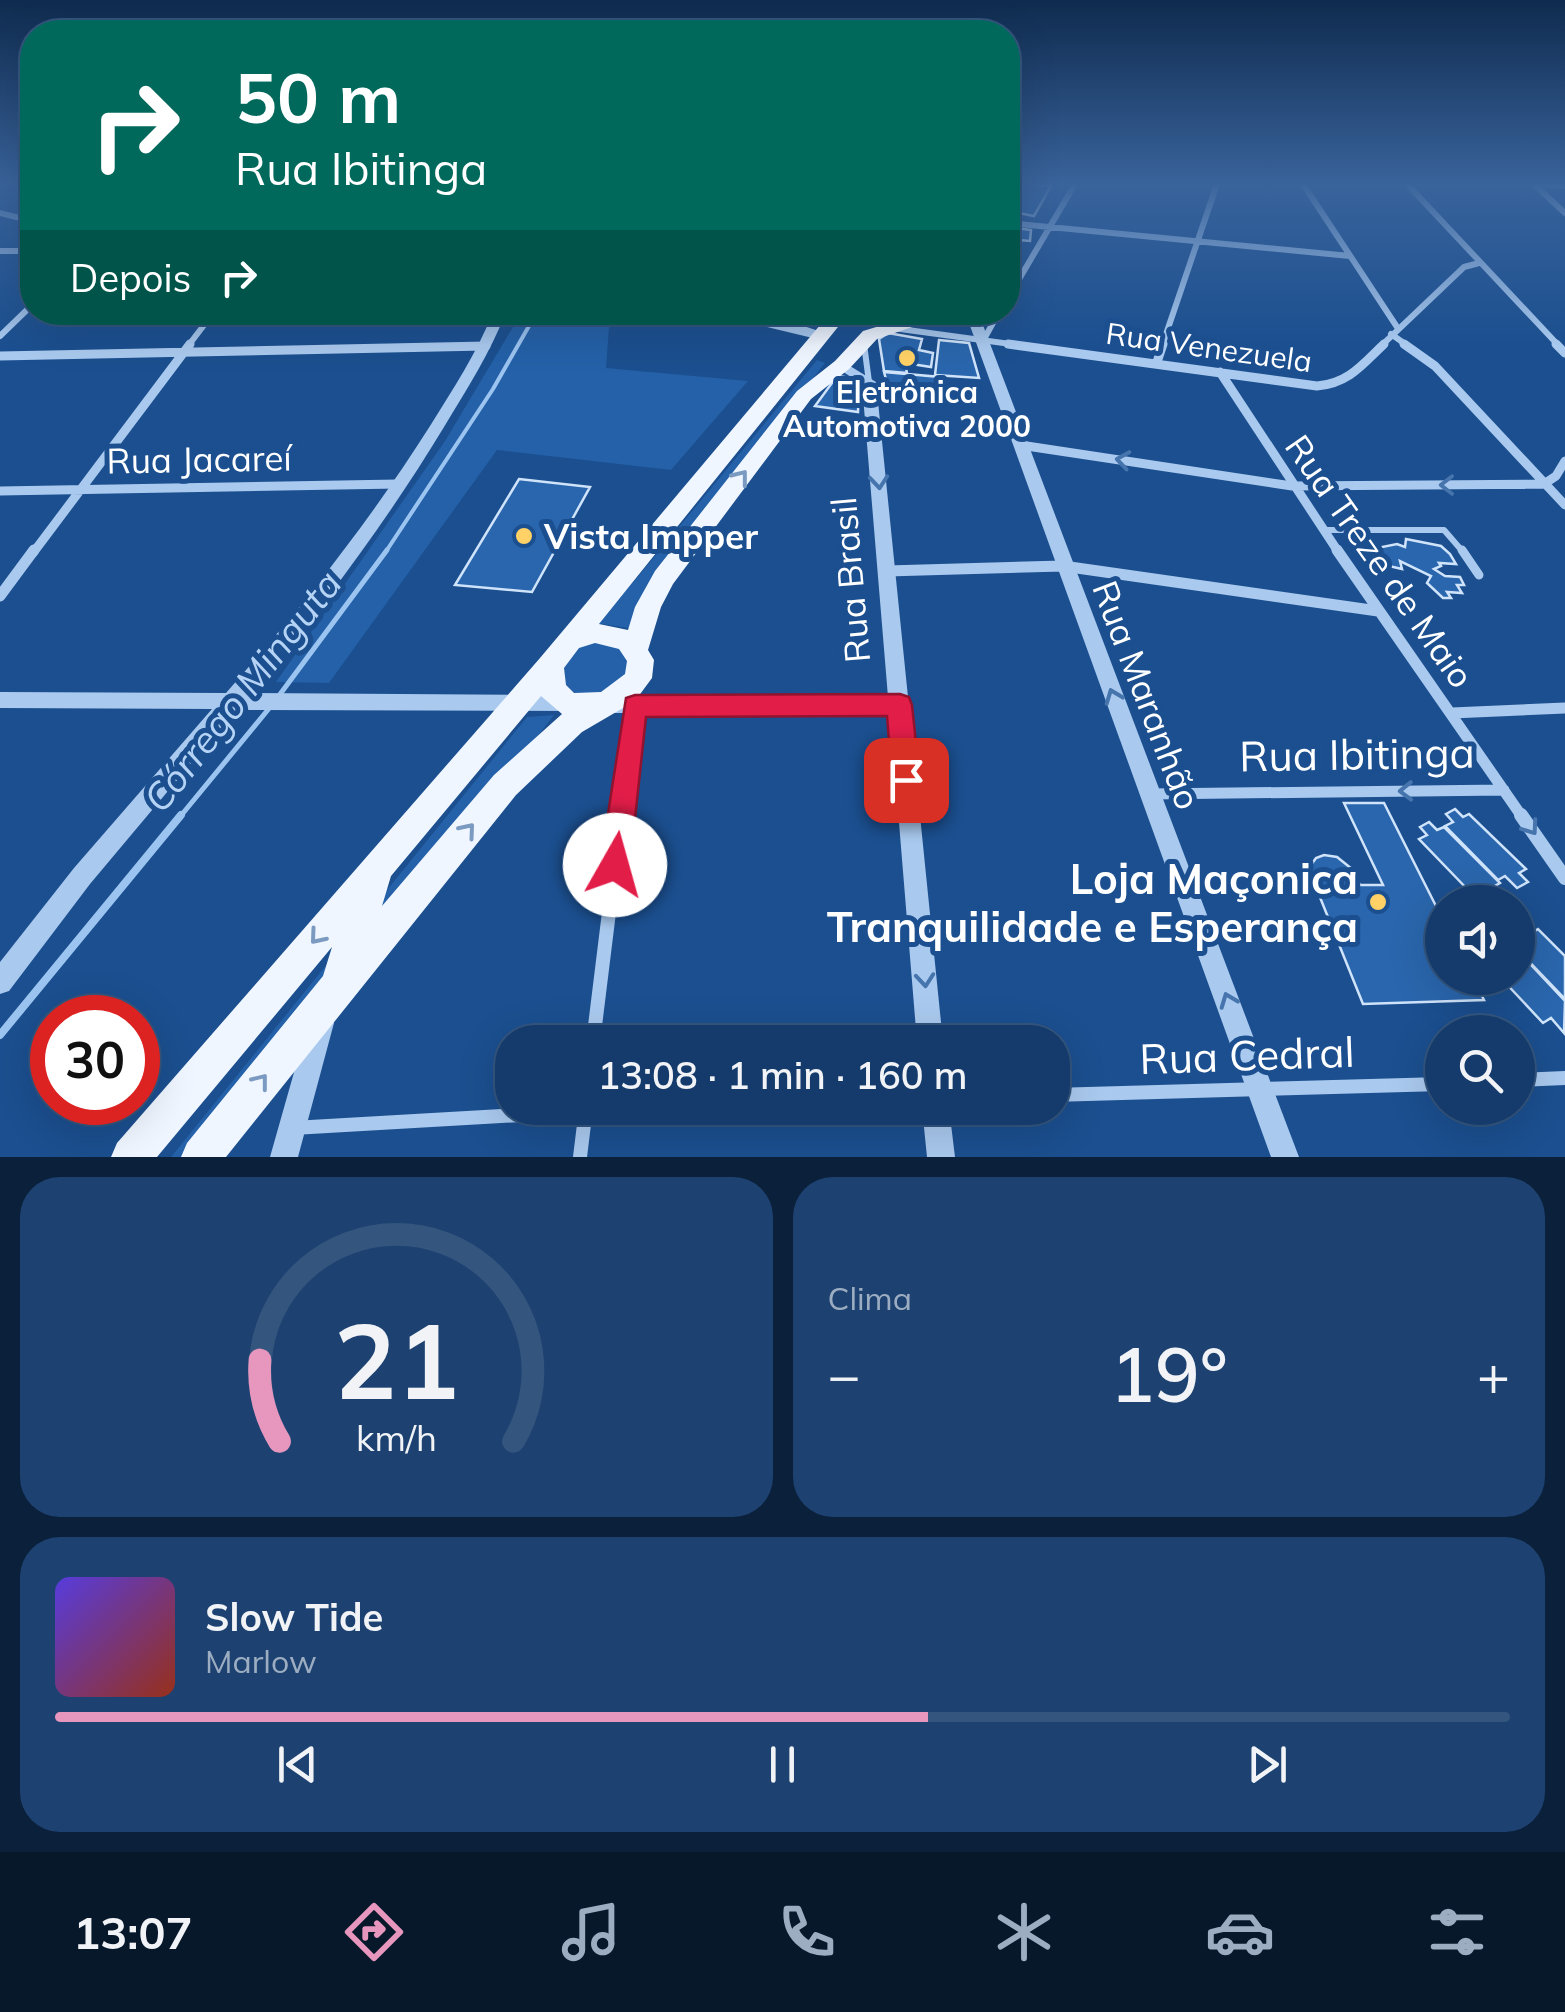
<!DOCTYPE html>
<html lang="pt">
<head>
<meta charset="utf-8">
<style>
	body { margin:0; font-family:Mulish,sans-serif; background:#1d4271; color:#f1f3f6; height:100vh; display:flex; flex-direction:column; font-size:38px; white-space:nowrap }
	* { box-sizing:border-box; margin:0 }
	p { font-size:32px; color:#9dadc1 }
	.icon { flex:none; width:55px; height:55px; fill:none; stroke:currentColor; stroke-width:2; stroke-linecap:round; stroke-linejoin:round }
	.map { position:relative; height:1157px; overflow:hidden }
	.sheet { display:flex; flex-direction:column; gap:20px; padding:20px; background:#0b203b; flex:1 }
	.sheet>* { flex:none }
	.banner { position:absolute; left:20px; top:20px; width:1000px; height:305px; border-radius:40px; box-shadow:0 10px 40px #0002,0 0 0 2px #33557e; background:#00695c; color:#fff; overflow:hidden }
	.buttons { position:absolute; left:1425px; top:885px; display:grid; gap:20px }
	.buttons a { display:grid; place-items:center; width:110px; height:110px; border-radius:50%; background:#143b6b; box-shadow:0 10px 40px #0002,0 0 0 2px #33557e; font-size:50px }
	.speed { position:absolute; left:30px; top:995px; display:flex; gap:20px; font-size:50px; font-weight:700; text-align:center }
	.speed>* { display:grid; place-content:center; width:130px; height:130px; border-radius:50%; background:#143b6b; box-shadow:0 10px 40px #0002,0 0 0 2px #33557e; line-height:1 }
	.speed .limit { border:15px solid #d22; background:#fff; color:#111 }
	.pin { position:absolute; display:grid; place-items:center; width:85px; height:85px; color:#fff; margin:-42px; border-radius:20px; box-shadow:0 5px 15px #0006 }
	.me { position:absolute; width:110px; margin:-55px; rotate:7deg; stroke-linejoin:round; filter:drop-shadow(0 0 8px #0008) }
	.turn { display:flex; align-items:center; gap:35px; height:210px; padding:0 50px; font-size:45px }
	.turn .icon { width:130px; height:130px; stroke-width:2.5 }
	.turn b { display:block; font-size:70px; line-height:85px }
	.then { display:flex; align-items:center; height:95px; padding:0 50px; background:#0003; gap:20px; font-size:38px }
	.big { font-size:75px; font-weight:600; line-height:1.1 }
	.sheet .widget { flex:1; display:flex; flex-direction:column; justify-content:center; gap:15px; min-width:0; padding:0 35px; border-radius:40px; background:#1d4271 }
	.sheet .dial { align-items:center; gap:0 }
	.dial svg { height:260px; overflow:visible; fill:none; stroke:#33557e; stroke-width:7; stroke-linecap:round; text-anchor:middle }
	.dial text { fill:#f1f3f6; stroke:none }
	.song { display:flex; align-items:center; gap:30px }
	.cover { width:120px; height:120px; border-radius:15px; background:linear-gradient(135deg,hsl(250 70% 55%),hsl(10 70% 35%)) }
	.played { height:10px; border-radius:5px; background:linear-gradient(90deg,#e797bd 60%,#33557e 60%) }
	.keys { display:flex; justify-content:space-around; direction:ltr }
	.heat { display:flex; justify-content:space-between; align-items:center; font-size:55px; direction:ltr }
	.sheet .tiles { flex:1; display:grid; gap:20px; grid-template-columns:1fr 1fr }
	.widget:last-child { grid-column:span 2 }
	.trip { position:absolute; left:495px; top:1025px; width:575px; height:100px; border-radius:40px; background:#143b6b; box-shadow:0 10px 40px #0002,0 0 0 2px #33557e; font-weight:600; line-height:100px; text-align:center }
	.tabs { display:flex; height:160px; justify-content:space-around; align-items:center; background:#08182b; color:#9dadc1 }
	.tabs .icon { width:70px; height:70px }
	.tabs .on { color:#e797bd }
	.tabs b { font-size:45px; color:#f1f3f6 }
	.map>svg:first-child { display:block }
</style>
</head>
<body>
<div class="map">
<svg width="1565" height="1157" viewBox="0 0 1565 1157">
	<rect width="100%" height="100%" fill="#1b4f8f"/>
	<!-- green -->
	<path fill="#2461a8" d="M522,312l88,1 -4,55 142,13 -77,89 -174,-20 -168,233 -53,-1 169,-241z
		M817,360l8,3 -173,224 -17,42 -40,-6 41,-44z
		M598,640l27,9 7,24 -42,27 -26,-10 -5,-23 11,-16z
		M554,715l-162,209 -192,233h-29l356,-440z"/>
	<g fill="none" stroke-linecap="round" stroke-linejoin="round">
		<!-- stream-far2 -->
		<path stroke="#9cc4f0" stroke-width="4" d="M385,553l108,-164 44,-77"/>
		<!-- stream-far1 -->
		<path stroke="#9cc4f0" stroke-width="5" d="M278,697l109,-147
			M179,818l92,-112"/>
		<!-- stream -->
		<path stroke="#9cc4f0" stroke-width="8" d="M0,1035l181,-220"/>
	</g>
	<!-- building -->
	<path fill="#2a66ad" stroke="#cfe3fa" stroke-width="2.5" d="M1008,184h20l23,2 -17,30 -26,-5z
		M1008,227l23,3 -1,11 -22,-2z
		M888,333l34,6 -3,11 14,3 -2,14 -26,-4 2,10 -23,-2 -5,-32z
		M939,340l30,3 10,35 -44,-3z
		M884,372l56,5 -1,12 -50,1z
		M837,376l22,3 -1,33 -43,-6z
		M519,479l71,8 -58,105 -77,-7z
		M1406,539l35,7 9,8 6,10 -17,-1 2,3 -7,3 11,7 15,1 4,8h-7l5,8 -15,-1 4,6h-8l-16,-15 4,-7 -31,-15 2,8 -22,-5 -5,-7h9l-7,-9 20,-4 8,3z
		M1344,803h40l58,115v60h31l11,22 -121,4 -52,-129v-10l5,-7 8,-3 13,2 15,12 8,16h23z
		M1455,809l8,8 6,-3 57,55 -7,4 9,9 -11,6 -12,-12 -7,4 -53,-54 8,-4 -7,-8z
		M1429,822l8,8 7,-3 56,56 -7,4 9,9 -12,6 -11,-12 -7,4 -53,-55 8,-4 -7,-8z
		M1522,924l10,9 6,-4 27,27v43l-47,-49 3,-11 -3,-12z
		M1518,951l47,50 -1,32 -13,-15 -8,5 -42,-45h17z"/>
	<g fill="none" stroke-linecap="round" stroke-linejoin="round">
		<!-- service-far2 -->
		<path stroke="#a9c9ee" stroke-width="5" d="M864,342l1,4"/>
		<!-- service-far1 -->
		<path stroke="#a9c9ee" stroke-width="6" d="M864,344l5,38
			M1323,530h121l20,23"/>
		<!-- service -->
		<path stroke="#a9c9ee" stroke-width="9" d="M1462,550l17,25"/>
		<!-- minor-far3 -->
		<path stroke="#a9c9ee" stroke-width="6" d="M1303,184l94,143
			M1407,184l152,162
			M1534,184l31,29
			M1542,184l23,2
			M25,207l7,-4
			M1008,223l342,33
			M0,251h32
			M1008,298l67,-114
			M893,328l133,18
			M1391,334l17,12
			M0,336l32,-31
			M983,341l16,-29
			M188,346l26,-34
			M476,346h10
			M1162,346l55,-162
			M1381,346l83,-79 15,-4"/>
		<!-- minor-far2 -->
		<path stroke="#a9c9ee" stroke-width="9" d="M1008,344l309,42c31,-2 46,-22 67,-42
			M1404,344l31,22 130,139
			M1556,344l9,9
			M0,356l486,-10
			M1157,362l6,-18
			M1220,372l119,181
			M1020,445l272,41 252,-2 12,-8 9,-15
			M0,491l398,-7
			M33,553l157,-209"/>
		<!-- minor-far1 -->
		<path stroke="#a9c9ee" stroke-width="11" d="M1337,550l186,268
			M887,571l176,-5 315,45
			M0,596l34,-46
			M1452,713l113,-5
			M1150,794l354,-4
			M621,818l14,-117"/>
		<!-- minor -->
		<path stroke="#a9c9ee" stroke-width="14" d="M1521,815l44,63
			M593,1042l28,-227
			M1518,1080l47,-2
			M1052,1095l390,-11
			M293,1128l349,-20
			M580,1157l6,-49"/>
		<!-- tertiary -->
		<path fill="#a9c9ee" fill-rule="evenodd" d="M0,210l32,8v6l-32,-8z
			M493,312h13c-16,41 -39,77 -62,115 -57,94 -122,182 -194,266l319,2 7,2 3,6 -3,6 -7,2 -333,-1 -146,174 -81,107 -9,3v-32l74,-94 138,-159 -212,-1v-16l226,1c75,-85 144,-172 204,-267 23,-37 47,-73 63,-114z
			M669,312c41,0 125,4 159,24l-7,4 -54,-13 -92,-11z
			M790,312l42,7 6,4 -6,4 -44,-7 -6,-4z
			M965,312h13l321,845h-28z
			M842,361l34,21 67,660h-26l-27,-329h-286l-7,-2 -3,-6 3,-6 7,-2h284l-26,-313 -25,-16v-6z
			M321,1010l9,4 4,9 -36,134h-28l38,-134 4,-9z
			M922,1108h27l6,49h-28z"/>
		<!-- primary -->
		<path fill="#f0f6ff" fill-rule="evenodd" d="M831,312h19l-251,312 29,6 7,-23 20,-36 142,-180 38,-30 28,-30 63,-19h30l-79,27 -28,30 -38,30 -138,185 -12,23 -13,43 6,10 -2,18 -17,23 -53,31 -66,63 -290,362h-45l6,-14 136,-167 9,-29 -175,210h-46l6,-14 423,-485zM595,643l24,6 8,12 -2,13 -24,18 -27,1 -8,-8 -2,-17 15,-20zM541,696l21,18 -68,61 -112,131 9,-30z"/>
	</g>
	<!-- one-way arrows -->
	<defs><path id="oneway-chevron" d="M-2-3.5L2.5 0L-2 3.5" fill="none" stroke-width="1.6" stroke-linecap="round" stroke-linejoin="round" transform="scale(2.5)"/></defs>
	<g stroke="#4674ac">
		<use href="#oneway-chevron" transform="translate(1123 460) rotate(-171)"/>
		<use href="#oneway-chevron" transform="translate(879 482) rotate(85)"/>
		<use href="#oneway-chevron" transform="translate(1447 485) rotate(180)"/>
		<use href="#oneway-chevron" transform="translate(1113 696) rotate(-111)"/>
		<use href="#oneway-chevron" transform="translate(1406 791) rotate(179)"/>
		<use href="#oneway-chevron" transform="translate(1531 828) rotate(55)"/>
		<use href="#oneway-chevron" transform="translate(925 980) rotate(85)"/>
		<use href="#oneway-chevron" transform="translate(1228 1000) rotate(-111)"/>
	</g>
	<g stroke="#7b9ac1">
		<use href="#oneway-chevron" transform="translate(741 477) rotate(-52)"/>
		<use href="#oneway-chevron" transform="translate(468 830) rotate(-50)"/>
		<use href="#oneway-chevron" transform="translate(317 937) rotate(130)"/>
		<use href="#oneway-chevron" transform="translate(261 1081) rotate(-52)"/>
	</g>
	<!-- sky -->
	<linearGradient id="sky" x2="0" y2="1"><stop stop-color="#0f2b4f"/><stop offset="0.53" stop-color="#39639b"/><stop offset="1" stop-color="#39639b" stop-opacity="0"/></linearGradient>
	<rect width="1565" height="346" fill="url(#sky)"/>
	<!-- route -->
	<path fill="#e11d48" stroke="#92132f" stroke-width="2.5" d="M900,694l9,3 3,8 8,75 -4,9 -10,3 -9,-3 -5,-9 -5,-64 -241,1 -16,148 -5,10 -10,4 -11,-4 -4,-10 26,-167 9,-3z"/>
	<!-- markers -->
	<g fill="#ffd166" stroke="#1b4f8f" stroke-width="4">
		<circle cx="907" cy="358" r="10"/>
		<circle cx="524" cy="536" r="10"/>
		<circle cx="1378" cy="902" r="10"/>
	</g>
	<g text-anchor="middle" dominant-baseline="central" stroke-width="10" stroke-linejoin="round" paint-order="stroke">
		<!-- far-street labels -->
		<g font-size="30" fill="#fff" stroke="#1b4f8f">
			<text transform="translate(1209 347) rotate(8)">Rua Venezuela</text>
		</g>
		<!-- far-poi labels -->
		<g font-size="30" font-weight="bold" fill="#fff" stroke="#1b4f8f">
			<text x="907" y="392">Eletrônica<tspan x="907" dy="34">Automotiva 2000</tspan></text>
		</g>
		<!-- street labels -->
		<g font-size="35" fill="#fff" stroke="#1b4f8f">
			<text transform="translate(199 459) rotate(-1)">Rua Jacareí</text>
			<text transform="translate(1380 561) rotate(55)">Rua Treze de Maio</text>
			<text transform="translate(850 580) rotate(-95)">Rua Brasil</text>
			<text transform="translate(1147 695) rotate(69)">Rua Maranhão</text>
		</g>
		<!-- poi labels -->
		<g font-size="35" font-weight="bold" fill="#fff" stroke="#1b4f8f" text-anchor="start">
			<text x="544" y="536">Vista Impper</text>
		</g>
		<!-- water labels -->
		<g font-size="38" font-style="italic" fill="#b5d3f5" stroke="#1b4f8f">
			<text transform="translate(242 691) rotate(-52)">Córrego Minguta</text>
		</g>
		<!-- near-street labels -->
		<g font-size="42" fill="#fff" stroke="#1b4f8f">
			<text transform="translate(1357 754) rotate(-1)">Rua Ibitinga</text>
			<text transform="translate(1247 1055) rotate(-2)">Rua Cedral</text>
		</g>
		<!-- near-poi labels -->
		<g font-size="42" font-weight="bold" fill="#fff" stroke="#1b4f8f" text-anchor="end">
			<text x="1358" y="878">Loja Maçonica<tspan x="1358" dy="48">Tranquilidade e Esperança</tspan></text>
		</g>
	</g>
</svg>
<div class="buttons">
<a><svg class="icon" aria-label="sound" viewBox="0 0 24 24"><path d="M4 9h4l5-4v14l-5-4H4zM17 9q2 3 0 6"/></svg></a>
<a><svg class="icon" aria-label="search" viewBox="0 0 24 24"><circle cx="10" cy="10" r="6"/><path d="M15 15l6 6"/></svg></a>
</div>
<div class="speed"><div class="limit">30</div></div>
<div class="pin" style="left:906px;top:780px;background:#d93025"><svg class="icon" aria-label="arrive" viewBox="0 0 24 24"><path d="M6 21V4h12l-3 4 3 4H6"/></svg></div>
<svg class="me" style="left:615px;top:865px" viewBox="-20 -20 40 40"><circle r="19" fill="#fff"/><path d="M0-13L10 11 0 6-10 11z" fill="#e11d48"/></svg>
<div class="trip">13:08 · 1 min · 160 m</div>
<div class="banner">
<div class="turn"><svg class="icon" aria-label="right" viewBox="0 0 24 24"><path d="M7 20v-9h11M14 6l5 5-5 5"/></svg><div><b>50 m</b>Rua Ibitinga</div></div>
<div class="then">Depois<svg class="icon" aria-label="right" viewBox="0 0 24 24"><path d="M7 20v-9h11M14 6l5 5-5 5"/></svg></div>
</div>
</div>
<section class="sheet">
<div class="tiles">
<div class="widget dial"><svg viewBox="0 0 100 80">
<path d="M14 69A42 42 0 1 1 86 69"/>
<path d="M14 69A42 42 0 0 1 8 44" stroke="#e797bd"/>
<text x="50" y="56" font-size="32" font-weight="700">21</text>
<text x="50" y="72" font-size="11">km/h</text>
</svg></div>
<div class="widget"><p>Clima</p>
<div class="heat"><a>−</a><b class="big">19°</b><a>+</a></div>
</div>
<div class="widget">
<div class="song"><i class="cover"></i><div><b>Slow Tide</b><p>Marlow</p></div></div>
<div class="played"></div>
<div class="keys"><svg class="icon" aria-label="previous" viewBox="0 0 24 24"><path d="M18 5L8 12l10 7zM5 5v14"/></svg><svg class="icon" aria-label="pause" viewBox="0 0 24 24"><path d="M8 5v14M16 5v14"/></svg><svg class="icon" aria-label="next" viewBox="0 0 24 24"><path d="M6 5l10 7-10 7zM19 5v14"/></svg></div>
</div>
</div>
</section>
<nav class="tabs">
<b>13:07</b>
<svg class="icon on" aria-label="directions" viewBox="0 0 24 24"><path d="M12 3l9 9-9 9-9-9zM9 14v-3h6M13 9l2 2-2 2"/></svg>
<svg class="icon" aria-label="music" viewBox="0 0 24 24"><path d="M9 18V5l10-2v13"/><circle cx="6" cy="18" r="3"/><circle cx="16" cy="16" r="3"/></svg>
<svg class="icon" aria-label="phone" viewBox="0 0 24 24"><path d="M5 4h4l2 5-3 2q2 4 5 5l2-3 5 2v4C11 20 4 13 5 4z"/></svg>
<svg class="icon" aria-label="climate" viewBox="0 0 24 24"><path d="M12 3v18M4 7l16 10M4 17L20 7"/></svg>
<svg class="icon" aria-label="car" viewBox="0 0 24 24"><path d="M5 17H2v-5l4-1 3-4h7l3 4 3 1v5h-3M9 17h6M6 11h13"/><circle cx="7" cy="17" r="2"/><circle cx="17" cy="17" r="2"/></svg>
<svg class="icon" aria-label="filters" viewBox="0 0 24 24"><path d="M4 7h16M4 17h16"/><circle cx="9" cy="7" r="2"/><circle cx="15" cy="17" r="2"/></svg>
</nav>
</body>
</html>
